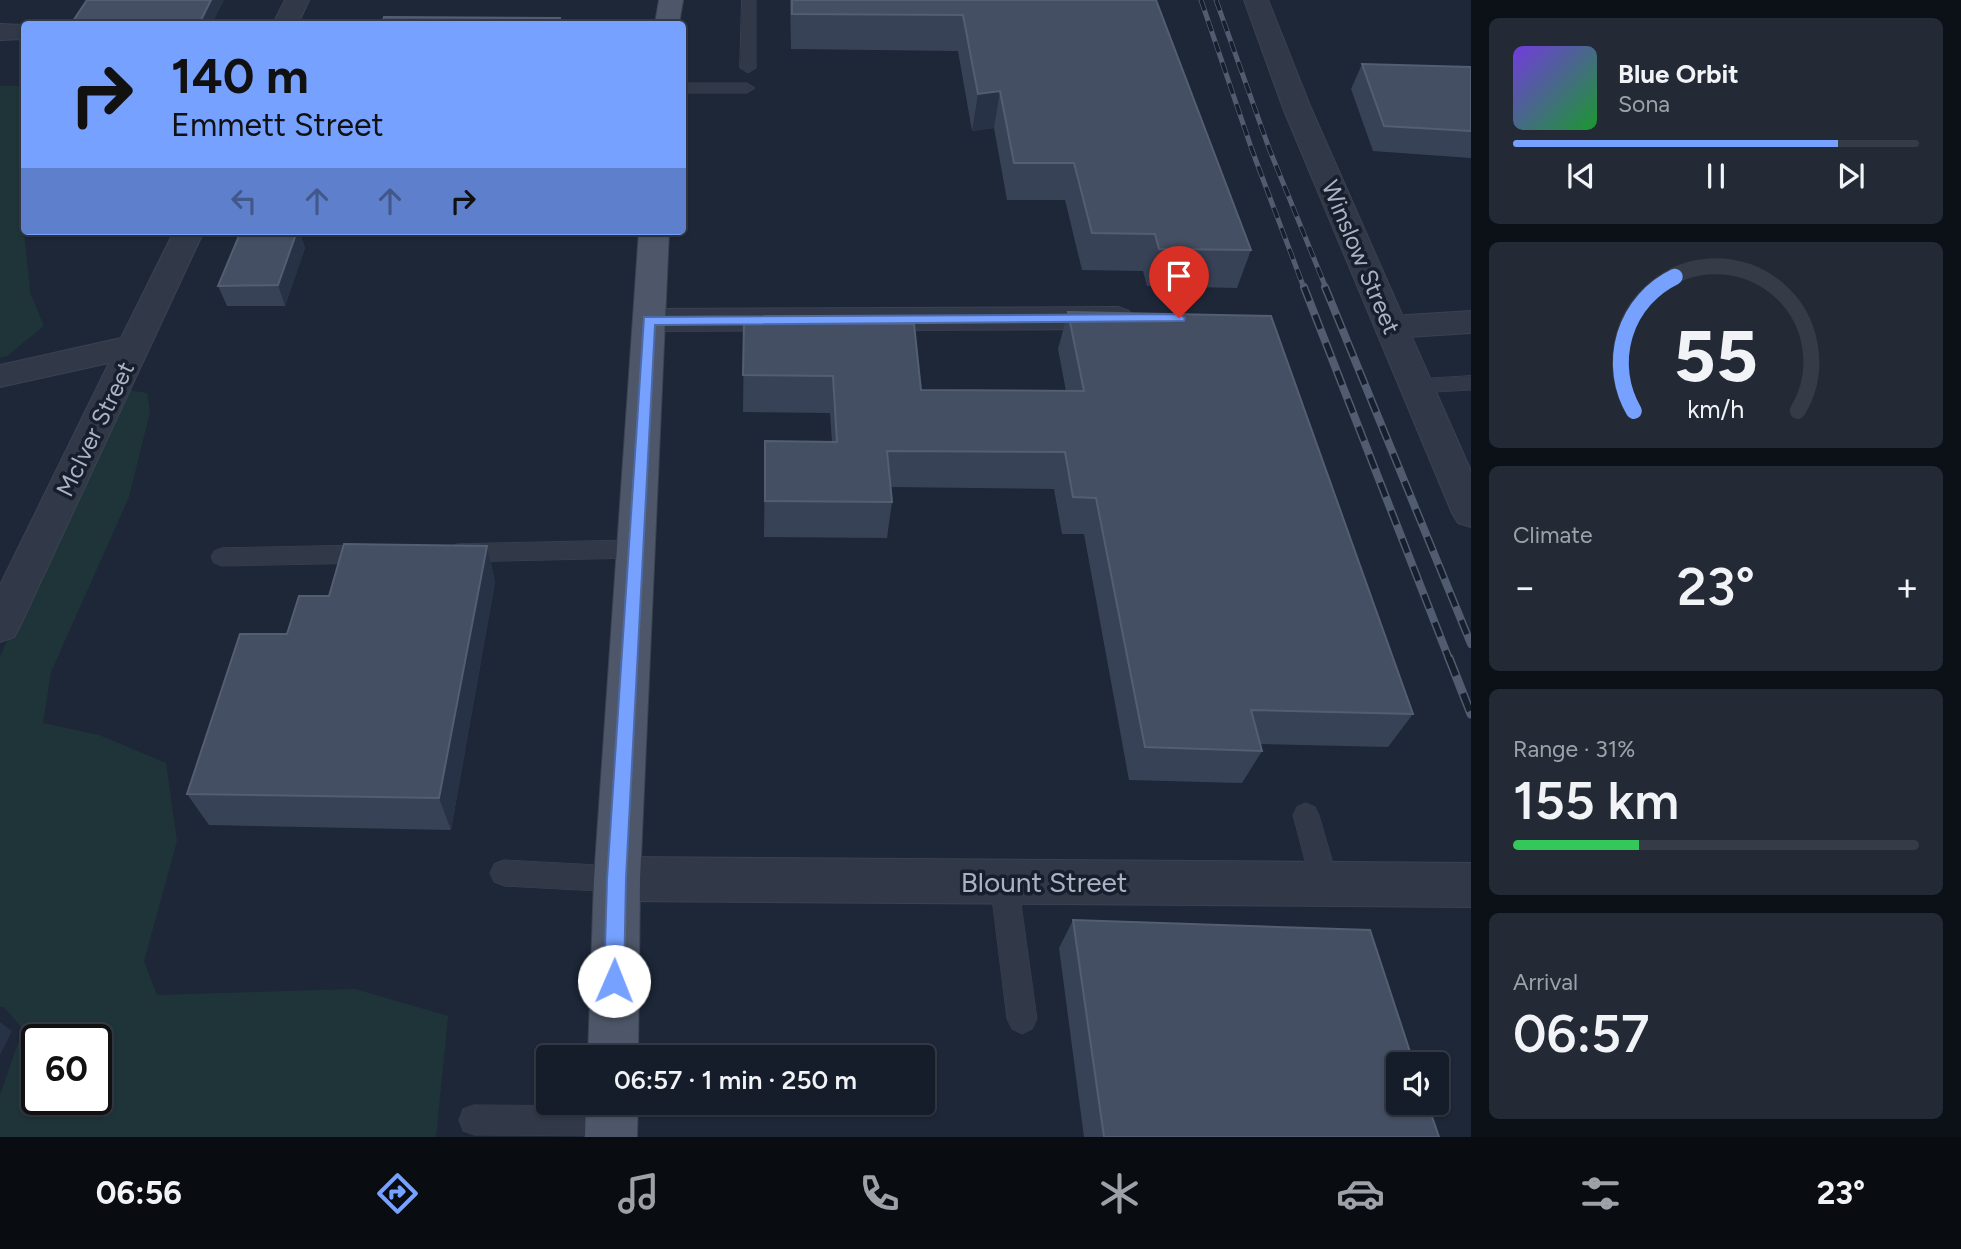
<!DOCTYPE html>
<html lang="en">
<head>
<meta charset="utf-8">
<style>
	body { margin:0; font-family:Figtree,sans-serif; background:#232a36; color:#f1f3f6; height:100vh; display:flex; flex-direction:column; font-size:26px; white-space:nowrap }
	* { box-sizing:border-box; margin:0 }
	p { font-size:23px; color:#9ea2a8 }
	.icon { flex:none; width:38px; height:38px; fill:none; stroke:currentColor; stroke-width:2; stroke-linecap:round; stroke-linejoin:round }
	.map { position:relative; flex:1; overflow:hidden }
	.sheet { display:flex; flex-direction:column; gap:18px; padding:18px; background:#0c1017; width:490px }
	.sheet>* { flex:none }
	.hud { position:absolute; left:21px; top:21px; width:665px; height:214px; border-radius:7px; box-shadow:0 2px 5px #0004,0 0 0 2px #353b47; background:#76a1ff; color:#111; overflow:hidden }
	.buttons { position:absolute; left:1386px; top:1052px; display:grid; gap:14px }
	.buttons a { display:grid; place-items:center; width:63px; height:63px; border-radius:7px; background:#161d2a; box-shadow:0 2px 5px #0004,0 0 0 2px #353b47; font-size:35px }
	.speed { position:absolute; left:21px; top:1024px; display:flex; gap:14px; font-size:35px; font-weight:700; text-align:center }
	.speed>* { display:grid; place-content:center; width:91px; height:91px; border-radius:50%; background:#161d2a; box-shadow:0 2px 5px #0004,0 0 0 2px #353b47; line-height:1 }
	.speed .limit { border:4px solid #111; border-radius:10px; background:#fff; color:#111 }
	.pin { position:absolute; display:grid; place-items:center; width:60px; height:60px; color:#fff; margin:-72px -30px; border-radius:50% 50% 50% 0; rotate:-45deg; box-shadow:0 0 7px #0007 }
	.pin .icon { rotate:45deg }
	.me { position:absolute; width:77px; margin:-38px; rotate:1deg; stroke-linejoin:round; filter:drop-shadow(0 0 5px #0008) }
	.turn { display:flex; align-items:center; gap:24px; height:147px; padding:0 35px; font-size:32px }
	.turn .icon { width:91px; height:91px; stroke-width:2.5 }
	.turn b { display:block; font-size:49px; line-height:60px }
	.lanes { display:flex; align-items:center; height:66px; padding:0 35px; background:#0003; justify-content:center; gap:35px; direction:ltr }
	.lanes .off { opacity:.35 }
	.big { font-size:52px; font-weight:600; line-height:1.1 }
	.sheet .tile { flex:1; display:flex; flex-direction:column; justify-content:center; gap:10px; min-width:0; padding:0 24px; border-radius:10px; background:#232a36 }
	.sheet .dial { align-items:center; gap:0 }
	.dial svg { height:182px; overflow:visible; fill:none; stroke:#353b47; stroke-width:7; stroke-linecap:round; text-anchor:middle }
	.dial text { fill:#f1f3f6; stroke:none }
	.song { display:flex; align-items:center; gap:21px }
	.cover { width:84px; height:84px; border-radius:10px; background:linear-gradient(135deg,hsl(260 70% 55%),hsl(130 70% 35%)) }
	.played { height:7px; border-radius:4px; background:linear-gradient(90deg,#76a1ff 80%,#353b47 80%) }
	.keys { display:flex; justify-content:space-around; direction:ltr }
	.heat { display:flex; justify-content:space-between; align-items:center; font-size:38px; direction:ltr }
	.charge { height:10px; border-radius:5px; background:linear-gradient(90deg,#34c759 31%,#353b47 0) }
	.trip { position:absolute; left:536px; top:1045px; width:399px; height:70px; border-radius:7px; background:#161d2a; box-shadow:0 2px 5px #0004,0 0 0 2px #353b47; font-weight:600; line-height:70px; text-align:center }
	.tab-bar { display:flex; height:112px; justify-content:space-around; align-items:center; background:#090c11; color:#9ea2a8 }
	.tab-bar .icon { width:49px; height:49px }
	.tab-bar .active { color:#76a1ff }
	.tab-bar b { font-size:32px; color:#f1f3f6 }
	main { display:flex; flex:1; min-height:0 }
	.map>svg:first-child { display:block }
</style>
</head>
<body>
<main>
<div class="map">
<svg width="1471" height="1137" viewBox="0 0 1471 1137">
	<rect width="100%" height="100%" fill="#1d2738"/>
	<!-- green -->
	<path fill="#1f3439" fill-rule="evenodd" d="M0,86h24v145l6,61 14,34 -37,30 -7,2z
		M128,390l19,3 3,19 -21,85 -78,175 -8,51 56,12 67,28 11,78 -33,120 13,34 198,-6 93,27 -12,121h-436v-42l23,-66 -19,-22h-4v-351l119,-259zM37,1040h59v59h-59z"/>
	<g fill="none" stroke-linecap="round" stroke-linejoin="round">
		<!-- service casing -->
		<g stroke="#3a4251" stroke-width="1">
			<path id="service" d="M742,0h14v68l-8,5 -8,-5z
				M682,83h65l8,5 -8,5h-65z
				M1471,376v14l-54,3 -7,-2 -3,-5 3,-5 7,-2z
				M636,540l8,3 3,6 -3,6 -8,3 -179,4 -8,-3 -3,-6 3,-6 8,-3z
				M370,545l8,3 3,6 -3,6 -8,3 -148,3 -8,-3 -3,-6 3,-6 8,-3z
				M1306,803l9,4 4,8 20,69 -4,9 -10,4 -10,-4 -4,-9 -18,-69 4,-8z
				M504,860l113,6 10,4 4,9 -4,9 -10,4 -113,-6 -10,-4 -4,-9 4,-9z
				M1004,869l10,4 4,9 19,137 -5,10 -10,5 -10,-5 -5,-10 -17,-137 4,-9z
				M474,1105l137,1 11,4 4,11 -4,11 -11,4 -137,-1 -11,-4 -4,-11 4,-11z"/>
		</g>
		<!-- minor casing -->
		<g stroke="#3a4251" stroke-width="2">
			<path id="minor" d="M285,0h24l-11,24h-25z
				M0,24l24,1v14l-24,1z
				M174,231h30l-184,395 -6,11 -14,5v-57l109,-222 -109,24v-22l121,-27z
				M1118,307l11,4 5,7 -5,7 -11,4 -469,2 -11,-4 -5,-7 5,-7 11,-4z
				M1471,311v22l-79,5 -12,-3 -4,-8 4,-8 12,-3z"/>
		</g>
		<!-- tertiary casing -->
		<g stroke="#3a4251" stroke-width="2">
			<path id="tertiary" d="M1244,0h24l43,108 160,363v56l-13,-4 -6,-10 -169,-405z
				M617,857l854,6v44l-854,-6 -16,-7 -7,-15 7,-15z"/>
		</g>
		<!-- primary casing -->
		<g stroke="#3a4251" stroke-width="2">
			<path id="primary" d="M659,0h24l-4,24h-24z
				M639,231h30l-29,648 -2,178h-50l6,-178z
				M586,1102h52l-1,35h-52z"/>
		</g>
		<!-- service -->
		<use href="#service" fill="#313948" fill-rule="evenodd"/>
		<!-- minor -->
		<use href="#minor" fill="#313948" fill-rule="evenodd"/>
		<!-- tertiary -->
		<use href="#tertiary" fill="#313948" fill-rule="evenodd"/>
		<!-- primary -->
		<use href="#primary" fill="#4e5769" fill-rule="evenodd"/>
		<!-- rail-far2 casing -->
		<g stroke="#525c70" stroke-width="5">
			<path id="rail-far2" d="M1201,0l51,150 52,138
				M1216,0l54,151 56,137"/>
		</g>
		<!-- rail-far1 casing -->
		<g stroke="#525c70" stroke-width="8">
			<path id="rail-far1" d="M1304,287l145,372
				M1325,287l146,357"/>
		</g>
		<!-- rail casing -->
		<g stroke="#525c70" stroke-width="9">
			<path id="rail" d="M1449,658l22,56"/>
		</g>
		<!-- rail-far2 -->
		<use href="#rail-far2" stroke="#171e2c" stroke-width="3.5" stroke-dasharray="11" stroke-linecap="butt"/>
		<!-- rail-far1 -->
		<use href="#rail-far1" stroke="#171e2c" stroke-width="5" stroke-dasharray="15" stroke-linecap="butt"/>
		<!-- rail -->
		<use href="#rail" stroke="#171e2c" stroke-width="6" stroke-dasharray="19" stroke-linecap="butt"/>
	</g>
	<!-- wall -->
	<path fill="#384257" d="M790,0h366l95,250 -14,38 -90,-2 -4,-15 -61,-1 -17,-70h-58l-13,-72 -22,3 -14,-80 -167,-2z
		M1362,64l109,3v91l-98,-7 -22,-62z
		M241,231h58l6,17 -20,58h-58l-9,-20z
		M1068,312l345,402 -25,33 -128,-3 2,7 -20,32 -113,-3 -45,-246h-22l-8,-45 -164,-2 2,15 -5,36 -123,-1 1,-96 67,1 -2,-29 -87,-1 1,-89 177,67 145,1 -8,-42z
		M487,546l8,36 -44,248 -242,-5 -22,-31 100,-160 42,-38z
		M1073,920l366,217h-355l-25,-189z"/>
	<!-- shaded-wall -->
	<path fill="#283246" d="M211,0h13l-12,24h-13z
		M1000,91l-6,37 -22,3 6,-37z
		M297,231h2l6,17 -20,58 -7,-21z
		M487,546l8,36 -44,248 -12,-32z
		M0,1022l12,9 -12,24z"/>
	<!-- building -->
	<path fill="#444f63" stroke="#545e72" stroke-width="2" d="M87,0h124l-12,24h-128z
		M792,0h364l95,250 -92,-1 -4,-15 -63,-1 -18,-70h-60l-14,-72 -22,3 -15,-79 -171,-1z
		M384,17l176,1 -1,6h-177z
		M1362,64l109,3v64l-87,-5z
		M241,231h56l-19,54 -60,1z
		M1068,312l203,4 142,398 -162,-4 11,41 -117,-4 -49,-249 -23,-1 -8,-45 -178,-1 5,51 -127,-1v-60l72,1 -4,-66 -90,-1 1,-52 170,1 7,66 163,1z
		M344,544l143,2 -48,252 -252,-4 53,-160h47l12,-38h30z
		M1073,920l297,10 44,134h-16v38h29l12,35h-335z"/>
	<!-- route -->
	<path fill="#76a1ff" stroke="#4d69a6" stroke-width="2" d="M1179,314l6,4 -1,3 -529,4 -29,554 -2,102 -2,7 -8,2 -7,-2 -3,-7 3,-102 37,-562z"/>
	<g text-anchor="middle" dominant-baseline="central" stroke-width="7" stroke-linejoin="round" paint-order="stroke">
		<!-- street labels -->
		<g font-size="24" fill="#aab3c5" stroke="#171e2c">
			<text transform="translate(1361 257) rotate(67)">Winslow Street</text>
			<text transform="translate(95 429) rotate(-64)">McIver Street</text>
		</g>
		<!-- near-street labels -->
		<g font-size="28" fill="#aab3c5" stroke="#171e2c">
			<text x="1044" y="882">Blount Street</text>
		</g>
	</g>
</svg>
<div class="buttons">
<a><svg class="icon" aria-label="sound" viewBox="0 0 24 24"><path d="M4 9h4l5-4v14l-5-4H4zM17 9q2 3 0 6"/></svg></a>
</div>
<div class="speed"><div class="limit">60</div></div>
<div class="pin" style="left:1179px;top:318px;background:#d93025"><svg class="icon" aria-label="arrive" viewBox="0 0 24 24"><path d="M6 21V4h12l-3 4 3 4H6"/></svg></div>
<svg class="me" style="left:614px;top:981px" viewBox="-20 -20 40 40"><circle r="19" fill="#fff"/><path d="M0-13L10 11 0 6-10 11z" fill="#76a1ff"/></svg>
<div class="trip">06:57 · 1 min · 250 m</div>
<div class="hud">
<div class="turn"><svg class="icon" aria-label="right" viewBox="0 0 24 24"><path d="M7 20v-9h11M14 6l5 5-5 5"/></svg><div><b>140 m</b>Emmett Street</div></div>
<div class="lanes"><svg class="icon off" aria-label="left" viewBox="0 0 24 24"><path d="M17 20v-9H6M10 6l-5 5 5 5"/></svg><svg class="icon off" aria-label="ahead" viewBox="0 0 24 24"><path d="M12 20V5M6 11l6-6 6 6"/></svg><svg class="icon off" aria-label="ahead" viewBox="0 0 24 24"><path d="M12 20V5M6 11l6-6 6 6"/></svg><svg class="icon" aria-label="right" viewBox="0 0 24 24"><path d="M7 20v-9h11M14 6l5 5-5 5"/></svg></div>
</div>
</div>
<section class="sheet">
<div class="tile">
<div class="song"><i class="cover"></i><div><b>Blue Orbit</b><p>Sona</p></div></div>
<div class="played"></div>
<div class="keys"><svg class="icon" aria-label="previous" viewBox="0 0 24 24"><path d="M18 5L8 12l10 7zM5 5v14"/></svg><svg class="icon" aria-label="pause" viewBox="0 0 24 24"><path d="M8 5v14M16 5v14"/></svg><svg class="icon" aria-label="next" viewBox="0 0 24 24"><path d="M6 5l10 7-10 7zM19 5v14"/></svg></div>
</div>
<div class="tile dial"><svg viewBox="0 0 100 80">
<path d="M14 69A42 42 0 1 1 86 69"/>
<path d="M14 69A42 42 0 0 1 32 10" stroke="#76a1ff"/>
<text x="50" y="56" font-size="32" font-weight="700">55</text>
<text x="50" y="72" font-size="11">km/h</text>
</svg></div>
<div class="tile"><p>Climate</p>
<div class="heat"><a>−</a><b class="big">23°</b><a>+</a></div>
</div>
<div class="tile"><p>Range · 31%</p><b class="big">155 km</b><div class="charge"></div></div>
<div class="tile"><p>Arrival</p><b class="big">06:57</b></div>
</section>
</main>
<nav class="tab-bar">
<b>06:56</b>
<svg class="icon active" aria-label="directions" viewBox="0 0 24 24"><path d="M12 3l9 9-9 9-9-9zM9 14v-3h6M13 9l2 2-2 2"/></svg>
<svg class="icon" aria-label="music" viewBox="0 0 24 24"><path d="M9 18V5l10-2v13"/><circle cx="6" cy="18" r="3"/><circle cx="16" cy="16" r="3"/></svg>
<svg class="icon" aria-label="phone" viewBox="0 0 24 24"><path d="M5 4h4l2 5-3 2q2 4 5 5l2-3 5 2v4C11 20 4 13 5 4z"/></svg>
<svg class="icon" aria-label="climate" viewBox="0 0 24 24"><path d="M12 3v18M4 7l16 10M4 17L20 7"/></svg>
<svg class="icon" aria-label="car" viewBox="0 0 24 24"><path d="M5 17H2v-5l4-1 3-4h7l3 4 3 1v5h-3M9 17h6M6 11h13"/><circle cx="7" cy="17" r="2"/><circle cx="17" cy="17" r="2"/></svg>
<svg class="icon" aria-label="filters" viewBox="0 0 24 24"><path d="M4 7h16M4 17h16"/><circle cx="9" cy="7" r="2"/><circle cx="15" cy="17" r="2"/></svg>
<b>23°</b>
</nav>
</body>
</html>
